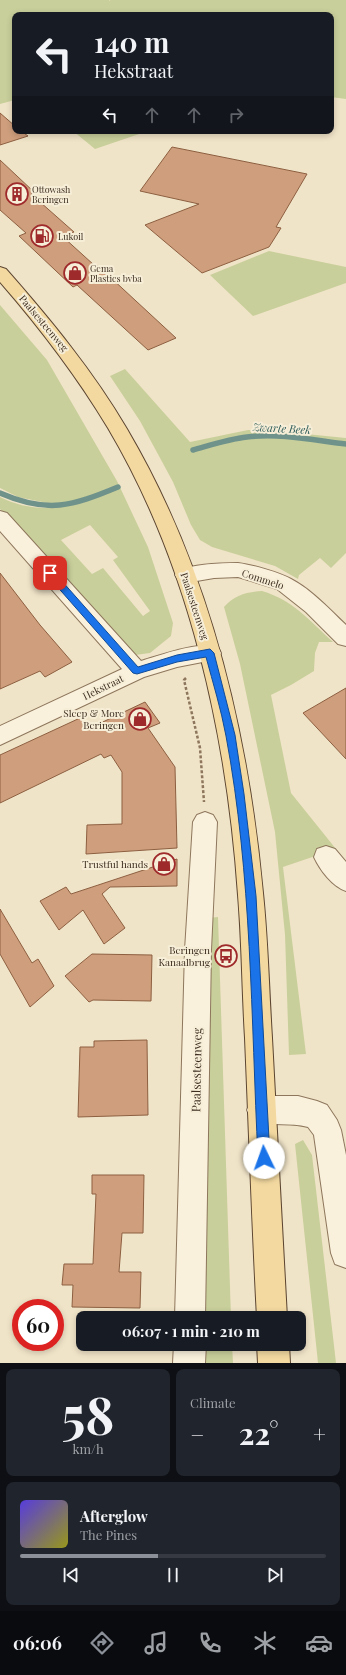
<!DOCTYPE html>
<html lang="en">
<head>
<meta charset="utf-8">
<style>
	body { margin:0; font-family:"Playfair Display",serif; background:#20242c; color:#f1f3f6; height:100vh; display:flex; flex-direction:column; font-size:15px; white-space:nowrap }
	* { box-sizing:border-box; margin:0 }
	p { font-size:13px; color:#9ea1a6 }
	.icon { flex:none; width:22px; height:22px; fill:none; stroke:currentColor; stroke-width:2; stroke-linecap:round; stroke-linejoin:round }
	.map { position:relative; height:1363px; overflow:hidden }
	.panel { display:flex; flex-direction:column; gap:6px; padding:6px; background:#0d0f14; flex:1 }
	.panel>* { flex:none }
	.top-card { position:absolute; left:12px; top:12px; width:322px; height:122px; border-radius:8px; box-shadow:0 2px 6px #0003; background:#171b24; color:#f1f3f6; overflow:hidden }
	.speed { position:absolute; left:12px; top:1299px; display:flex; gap:8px; font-size:20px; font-weight:700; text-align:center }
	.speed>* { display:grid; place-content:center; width:52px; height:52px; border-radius:50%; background:#171b24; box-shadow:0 2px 6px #0003; line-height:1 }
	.speed .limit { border:6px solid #d22; background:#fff; color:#111 }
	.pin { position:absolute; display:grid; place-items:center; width:34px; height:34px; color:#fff; margin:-17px; border-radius:8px; box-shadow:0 2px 6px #0006 }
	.me { position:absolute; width:44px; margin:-22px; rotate:357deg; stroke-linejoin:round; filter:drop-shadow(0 0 3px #0008) }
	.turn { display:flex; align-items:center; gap:14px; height:84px; padding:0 16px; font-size:18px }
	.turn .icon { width:52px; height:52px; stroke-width:2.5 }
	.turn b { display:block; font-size:28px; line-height:34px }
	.lanes { display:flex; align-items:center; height:38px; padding:0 16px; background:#0003; justify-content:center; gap:20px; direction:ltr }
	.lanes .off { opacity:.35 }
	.big { font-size:30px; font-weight:700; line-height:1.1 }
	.panel .widget { flex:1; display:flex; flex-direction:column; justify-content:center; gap:6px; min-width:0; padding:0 14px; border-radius:8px; background:#20242c }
	.panel .dial { align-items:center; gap:0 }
	.dial b { font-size:52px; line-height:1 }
	.song { display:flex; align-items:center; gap:12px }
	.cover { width:48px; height:48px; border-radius:6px; background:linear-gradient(135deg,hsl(250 70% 55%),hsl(60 70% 35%)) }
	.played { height:4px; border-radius:2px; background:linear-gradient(90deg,#8c9099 45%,#363941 45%) }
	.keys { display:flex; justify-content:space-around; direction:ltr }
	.heat { display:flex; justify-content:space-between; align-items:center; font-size:22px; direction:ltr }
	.panel .tiles { flex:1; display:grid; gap:6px; grid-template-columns:1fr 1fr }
	.widget:last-child { grid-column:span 2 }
	.trip { position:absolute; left:76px; top:1311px; width:230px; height:40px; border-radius:8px; background:#171b24; box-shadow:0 2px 6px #0003; font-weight:700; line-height:40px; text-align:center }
	.menu { display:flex; height:64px; justify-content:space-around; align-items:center; background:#090b0e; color:#9ea1a6 }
	.menu .icon { width:28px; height:28px }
	.menu .active { color:#8c9099 }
	.menu b { font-size:18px; color:#f1f3f6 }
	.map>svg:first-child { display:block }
</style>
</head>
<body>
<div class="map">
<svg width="346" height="1363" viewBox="0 0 346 1363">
	<rect width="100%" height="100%" fill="#f0e4c8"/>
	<!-- green -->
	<path fill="#c9cf9b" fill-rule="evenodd" d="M0,0h109v1l1,-1h236v99l-15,-2v-82h-316v85l-15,4z
		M73,131h75l-53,18z
		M269,251l77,16v16l-93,33 -43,-41z
		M0,305l47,55 70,121 31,66 25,76 -2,13 -21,17 -15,2 -95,-105 -40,-41v-12c14,7 30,11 46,11l1,-5 -29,-6 -18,-9zM90,525l28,32 -5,3 37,51 -7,5 -40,-48 -11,6 -31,-34z
		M125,369l65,73 58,-12 28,1 70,7v115l-15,15 -11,-10 -21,17 -1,4 -23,-13 -63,-19 -12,-7 -9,-15 -18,-43 -33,-61 -30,-45z
		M262,591c31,9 48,30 71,51h-14l-4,11 -1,18 -23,14 -20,10 20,98 45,56 -53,18 23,187 -17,1 -4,-120 -10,-103 -35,-168 -16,-57c10,-12 23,-15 38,-16z
		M218,917l13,401h-30l7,-400z
		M303,1140l9,15 24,208h-18l-23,-219z
		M201,1344h31l1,19h-33z"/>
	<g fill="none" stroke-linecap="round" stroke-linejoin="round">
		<!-- stream -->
		<path stroke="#6f938a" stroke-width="5.5" d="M193,450c18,-5 36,-11 54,-13 33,-4 66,3 99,7
			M0,493c48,21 72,13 118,-6"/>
	</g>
	<!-- building -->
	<path fill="#cf9f7d" stroke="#8d5f41" d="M0,113l15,13v5h6l7,5 -28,9z
		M172,147l135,27 -31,53 5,1 -12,19 -67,26 -57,-48 54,-21 -59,-13z
		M0,160l34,32 -3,2 43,38 -12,4 32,29 2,-1 80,74 -28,12 -71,-65 -4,2 -54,-51 7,-3 -26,-23z
		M0,573l40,52 32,37 -27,15 -5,-6 -40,18z
		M346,688v71l-43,-46z
		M145,702l15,21 -12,5 27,39 2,81 -91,6 1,-29 35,-1v-52l-11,-17 -7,3 -3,-4 -101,49v-48l80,-37 8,11z
		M177,859v27l-67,1 -8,7 23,34 -21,16 -21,-34 -24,20 -19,-29 26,-14 5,7z
		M0,909l32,54 6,-4 16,27 -24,21 -30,-53z
		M92,954l60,1 -1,46 -58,-1 -4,2 -24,-26z
		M147,1040l1,75 -70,2 2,-70h14v-6z
		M92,1175h52l-1,58h-21l-3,39h22l-1,36 -68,-1 1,-22h-11l2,-21h29l3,-70h-4z"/>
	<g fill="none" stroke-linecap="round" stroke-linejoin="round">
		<!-- street casing -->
		<g stroke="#8d765c" stroke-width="2">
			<path id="street" d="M0,511l7,2 134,148c20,-6 58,-20 77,-14l3,6 -3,6 -41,8 -33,10 -144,68v-19l122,-57 -122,-138z
				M238,563c15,2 40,9 53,16 21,11 38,30 55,46v21l-8,-2 -32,-32 -29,-23 -39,-12 -24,1 -29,5 -7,-3 -3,-5 3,-5c19,-6 40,-7 60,-7z
				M205,812l8,3 4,7 -6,128 -6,368h-30l10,-368 8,-128 4,-7z
				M326,846l9,3 11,13v29c-14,-5 -26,-21 -32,-34l3,-8z
				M261,1096h37l19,5 10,4 10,15 4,10 5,25v113l-11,-4 -4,-11 -17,-118 -6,-8c-19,-5 -39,0 -57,-7l-4,-10 4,-10z
				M174,1344h32l-1,19h-32z"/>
		</g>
		<!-- primary casing -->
		<g stroke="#5b4430" stroke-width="2">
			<path id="primary" d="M0,267l6,2c44,50 87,102 121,160 83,141 121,302 136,464 5,48 6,97 9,145 5,94 10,187 15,280h-30c-5,-93 -8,-187 -12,-280 -3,-48 -3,-96 -7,-143 -11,-159 -48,-329 -130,-467 -32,-53 -68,-100 -108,-146z
				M257,1344h32l1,19h-32z"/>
		</g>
		<!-- path -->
		<path stroke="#8d765c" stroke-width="2.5" stroke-dasharray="3 2" stroke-linecap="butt" d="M186,678l-2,2 16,68 4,54"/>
		<!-- street -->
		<use href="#street" fill="#faf1dc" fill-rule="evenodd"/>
		<!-- primary -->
		<use href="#primary" fill="#f3d9a0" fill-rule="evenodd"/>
	</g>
	<!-- route -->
	<path fill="#1a73e8" stroke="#114b97" d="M50,570l3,1 85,96 39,-12 33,-6 4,4 21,82 9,59 12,102 14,262 -2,4 -4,2 -5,-2 -1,-4c-7,-140 -6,-283 -32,-422 -5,-27 -13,-53 -20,-79l-29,5 -40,12 -4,-1 -86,-98 -2,-2z"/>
	<!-- icons -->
	<defs>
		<g id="building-ring" transform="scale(1.15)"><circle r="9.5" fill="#f7eed8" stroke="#9e2a2b" stroke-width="1.5"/><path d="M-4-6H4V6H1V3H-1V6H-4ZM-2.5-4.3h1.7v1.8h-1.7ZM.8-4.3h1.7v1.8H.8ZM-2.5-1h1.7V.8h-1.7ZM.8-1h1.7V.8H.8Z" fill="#9e2a2b"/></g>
		<g id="fuel-ring" transform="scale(1.15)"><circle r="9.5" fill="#f7eed8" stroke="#9e2a2b" stroke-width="1.5"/><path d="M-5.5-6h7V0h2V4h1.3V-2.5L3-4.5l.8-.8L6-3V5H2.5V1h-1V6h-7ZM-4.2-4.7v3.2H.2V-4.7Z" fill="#9e2a2b"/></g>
		<g id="shop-ring" transform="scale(1.15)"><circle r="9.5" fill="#f7eed8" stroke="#9e2a2b" stroke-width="1.5"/><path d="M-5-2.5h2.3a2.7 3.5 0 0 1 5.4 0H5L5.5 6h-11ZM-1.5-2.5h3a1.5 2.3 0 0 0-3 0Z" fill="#9e2a2b"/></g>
		<g id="bus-ring" transform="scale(1.15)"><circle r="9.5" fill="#f7eed8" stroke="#9e2a2b" stroke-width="1.5"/><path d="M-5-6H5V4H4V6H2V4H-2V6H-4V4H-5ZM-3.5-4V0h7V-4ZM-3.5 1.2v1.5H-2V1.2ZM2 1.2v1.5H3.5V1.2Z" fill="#9e2a2b"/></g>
	</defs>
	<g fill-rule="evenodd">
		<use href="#building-ring" x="17" y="194"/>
		<use href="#fuel-ring" x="42" y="236"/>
		<use href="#shop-ring" x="75" y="273"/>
		<use href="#shop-ring" x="140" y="719"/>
		<use href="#shop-ring" x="164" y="864"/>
		<use href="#bus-ring" x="226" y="956"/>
	</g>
	<g text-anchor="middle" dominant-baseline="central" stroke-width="4" stroke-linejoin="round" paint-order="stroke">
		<!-- far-poi labels -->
		<g font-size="9" fill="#3d2e20" stroke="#f7eed8" text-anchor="start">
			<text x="32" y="189">Ottowash<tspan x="32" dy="10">Beringen</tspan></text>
			<text x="58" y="236">Lukoil</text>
			<text x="90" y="268">Gema<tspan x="90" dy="10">Plastics bvba</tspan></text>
		</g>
		<!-- street labels -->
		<g font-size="10" fill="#3d2e20" stroke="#f7eed8">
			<text transform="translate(44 323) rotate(50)">Paalsesteenweg</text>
			<text transform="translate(263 579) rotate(18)">Commelo</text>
			<text transform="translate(195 606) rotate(72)">Paalsesteenweg</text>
			<text transform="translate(103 687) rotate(-26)">Hekstraat</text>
		</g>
		<!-- poi labels -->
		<g font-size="10" fill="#3d2e20" stroke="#f7eed8" text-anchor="end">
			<text x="124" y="713">Sleep &amp; More<tspan x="124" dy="12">Beringen</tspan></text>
			<text x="148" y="864">Trustful hands</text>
			<text x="210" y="950">Beringen<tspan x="210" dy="12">Kanaalbrug</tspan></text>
		</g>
		<!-- water labels -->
		<g font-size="11" font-style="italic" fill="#2f5d5a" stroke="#f7eed8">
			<text transform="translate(282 428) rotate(3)">Zwarte Beek</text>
		</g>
		<!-- near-street labels -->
		<g font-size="12" fill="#3d2e20" stroke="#f7eed8">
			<text transform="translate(196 1070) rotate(-89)">Paalsesteenweg</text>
		</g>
	</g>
</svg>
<div class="speed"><div class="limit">60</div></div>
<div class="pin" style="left:50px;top:573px;background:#d93025"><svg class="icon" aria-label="arrive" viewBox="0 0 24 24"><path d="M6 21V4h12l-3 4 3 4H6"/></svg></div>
<svg class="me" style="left:264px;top:1158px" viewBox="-20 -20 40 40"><circle r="19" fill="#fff"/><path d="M0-13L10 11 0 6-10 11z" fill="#1a73e8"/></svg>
<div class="trip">06:07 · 1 min · 210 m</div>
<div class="top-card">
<div class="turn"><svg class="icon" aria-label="left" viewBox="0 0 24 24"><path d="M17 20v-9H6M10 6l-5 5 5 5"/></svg><div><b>140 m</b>Hekstraat</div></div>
<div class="lanes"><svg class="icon" aria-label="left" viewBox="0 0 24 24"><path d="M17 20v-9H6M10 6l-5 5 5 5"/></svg><svg class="icon off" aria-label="ahead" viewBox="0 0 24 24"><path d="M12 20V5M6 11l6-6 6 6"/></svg><svg class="icon off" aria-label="ahead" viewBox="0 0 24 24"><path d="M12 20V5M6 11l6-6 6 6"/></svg><svg class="icon off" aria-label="right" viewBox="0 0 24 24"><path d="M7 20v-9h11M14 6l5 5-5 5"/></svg></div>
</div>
</div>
<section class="panel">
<div class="tiles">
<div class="widget dial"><b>58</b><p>km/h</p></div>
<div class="widget"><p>Climate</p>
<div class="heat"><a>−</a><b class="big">22°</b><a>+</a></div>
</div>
<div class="widget">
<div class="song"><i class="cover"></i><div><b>Afterglow</b><p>The Pines</p></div></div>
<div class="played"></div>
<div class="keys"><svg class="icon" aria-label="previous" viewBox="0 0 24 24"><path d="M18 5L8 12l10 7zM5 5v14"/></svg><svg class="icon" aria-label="pause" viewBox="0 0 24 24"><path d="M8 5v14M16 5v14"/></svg><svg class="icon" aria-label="next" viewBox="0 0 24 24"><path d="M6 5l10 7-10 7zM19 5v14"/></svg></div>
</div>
</div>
</section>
<nav class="menu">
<b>06:06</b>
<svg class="icon active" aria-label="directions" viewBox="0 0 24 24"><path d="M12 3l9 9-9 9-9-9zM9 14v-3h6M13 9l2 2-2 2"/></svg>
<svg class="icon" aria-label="music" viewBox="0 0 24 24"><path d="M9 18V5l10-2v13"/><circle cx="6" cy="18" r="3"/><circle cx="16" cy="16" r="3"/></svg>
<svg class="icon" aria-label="phone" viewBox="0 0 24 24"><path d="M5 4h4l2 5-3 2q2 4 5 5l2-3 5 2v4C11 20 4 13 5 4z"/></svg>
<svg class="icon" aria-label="climate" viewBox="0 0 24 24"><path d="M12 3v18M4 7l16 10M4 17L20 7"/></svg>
<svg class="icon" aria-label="car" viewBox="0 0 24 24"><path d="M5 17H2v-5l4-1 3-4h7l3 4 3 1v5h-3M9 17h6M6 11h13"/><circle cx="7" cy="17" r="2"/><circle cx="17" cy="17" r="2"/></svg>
</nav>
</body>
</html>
